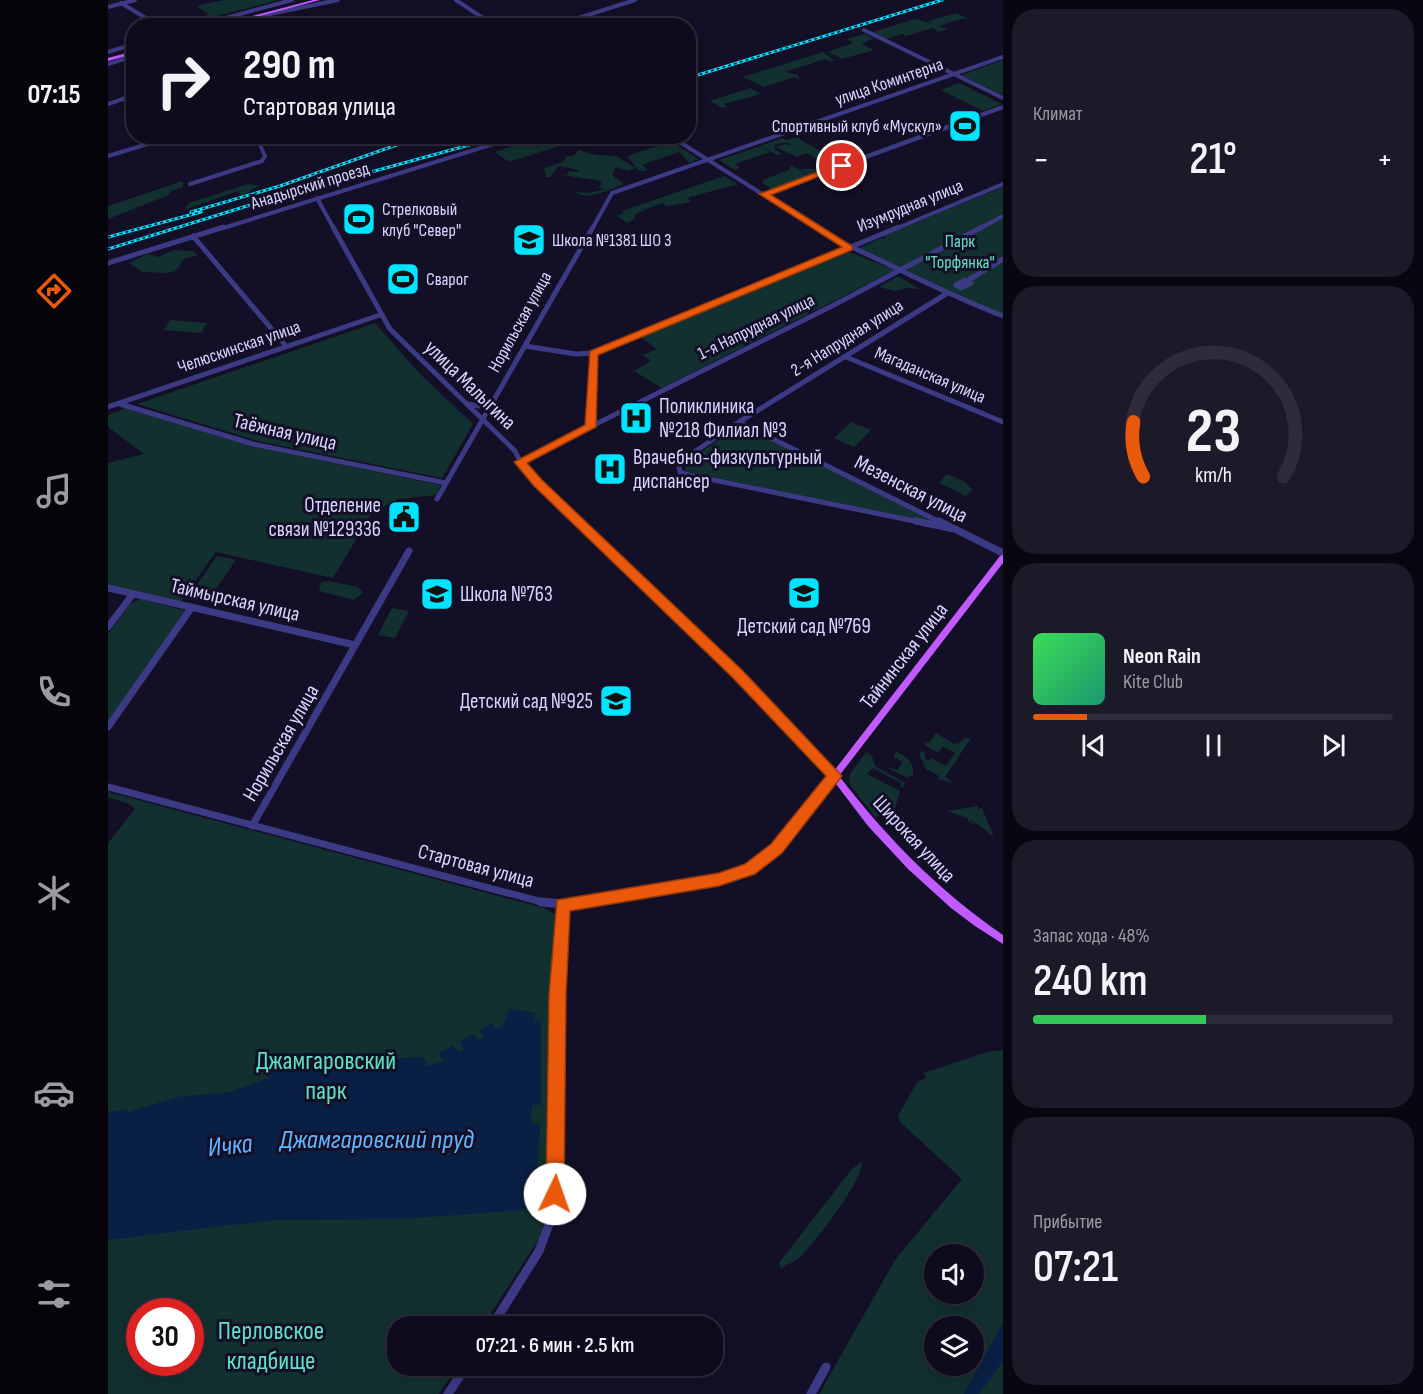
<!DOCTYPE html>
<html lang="ru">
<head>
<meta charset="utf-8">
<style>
	body { margin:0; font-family:"Sofia Sans Condensed",sans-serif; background:#1c1929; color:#f1f3f6; height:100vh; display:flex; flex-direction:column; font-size:22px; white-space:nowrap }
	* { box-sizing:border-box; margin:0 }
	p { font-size:20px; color:#9b9ba3 }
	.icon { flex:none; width:33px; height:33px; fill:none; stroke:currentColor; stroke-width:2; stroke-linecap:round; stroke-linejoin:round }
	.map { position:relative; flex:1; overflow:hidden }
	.drawer { display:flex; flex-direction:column; gap:9px; padding:9px; background:#08060f; width:420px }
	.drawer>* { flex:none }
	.banner { position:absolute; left:18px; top:18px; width:570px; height:126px; border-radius:24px; box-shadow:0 3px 15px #0003,0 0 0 2px #2e2b3b; background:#0e0b1c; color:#f1f3f6; overflow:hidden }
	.fabs { position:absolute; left:816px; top:1244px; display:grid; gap:12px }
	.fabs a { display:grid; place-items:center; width:60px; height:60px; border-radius:50%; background:#0e0b1c; box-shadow:0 3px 15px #0003,0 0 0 2px #2e2b3b; font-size:30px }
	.speed { position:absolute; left:18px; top:1298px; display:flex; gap:12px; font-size:30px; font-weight:700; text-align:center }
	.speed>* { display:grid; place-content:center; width:78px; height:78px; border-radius:50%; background:#0e0b1c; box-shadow:0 3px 15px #0003,0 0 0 2px #2e2b3b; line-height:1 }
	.speed .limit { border:9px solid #d22; background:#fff; color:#111 }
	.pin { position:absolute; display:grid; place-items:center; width:51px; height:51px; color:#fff; margin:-26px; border:3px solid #fff; border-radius:50%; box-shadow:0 2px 6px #0007 }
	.me { position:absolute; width:66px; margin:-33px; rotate:3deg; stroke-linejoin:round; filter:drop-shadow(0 0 4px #0008) }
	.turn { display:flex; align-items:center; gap:21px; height:126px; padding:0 18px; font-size:27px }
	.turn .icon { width:78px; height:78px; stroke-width:2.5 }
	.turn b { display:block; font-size:42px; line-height:51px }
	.big { font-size:45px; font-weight:600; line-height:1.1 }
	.drawer .tile { flex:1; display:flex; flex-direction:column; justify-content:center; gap:9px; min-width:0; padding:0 21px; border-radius:24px; background:#1c1929 }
	.drawer .dial { align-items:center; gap:0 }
	.dial svg { height:156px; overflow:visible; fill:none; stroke:#2e2b3b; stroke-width:7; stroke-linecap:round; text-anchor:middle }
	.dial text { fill:#f1f3f6; stroke:none }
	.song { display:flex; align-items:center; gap:18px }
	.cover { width:72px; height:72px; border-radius:9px; background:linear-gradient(135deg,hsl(130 70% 55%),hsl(160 70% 35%)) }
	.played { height:6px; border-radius:3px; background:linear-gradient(90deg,#ea580c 15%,#2e2b3b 15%) }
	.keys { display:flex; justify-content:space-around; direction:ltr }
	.heat { display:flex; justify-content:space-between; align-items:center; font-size:33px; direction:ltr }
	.charge { height:9px; border-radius:4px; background:linear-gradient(90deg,#34c759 48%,#2e2b3b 0) }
	.trip { position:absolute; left:279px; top:1316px; width:336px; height:60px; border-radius:24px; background:#0e0b1c; box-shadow:0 3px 15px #0003,0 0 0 2px #2e2b3b; font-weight:600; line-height:60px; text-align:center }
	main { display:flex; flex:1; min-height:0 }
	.dock { display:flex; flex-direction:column; width:108px; justify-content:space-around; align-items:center; background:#06040b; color:#9b9ba3 }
	.dock .icon { width:42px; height:42px }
	.dock .current { color:#ea580c }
	.dock b { font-size:27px; color:#f1f3f6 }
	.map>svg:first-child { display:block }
</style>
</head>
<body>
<main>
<nav class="dock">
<b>07:15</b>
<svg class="icon current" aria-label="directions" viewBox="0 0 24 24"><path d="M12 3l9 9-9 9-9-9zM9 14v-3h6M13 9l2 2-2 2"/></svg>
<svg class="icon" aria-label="music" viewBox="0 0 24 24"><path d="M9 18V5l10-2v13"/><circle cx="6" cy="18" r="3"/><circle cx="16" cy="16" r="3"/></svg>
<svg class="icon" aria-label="phone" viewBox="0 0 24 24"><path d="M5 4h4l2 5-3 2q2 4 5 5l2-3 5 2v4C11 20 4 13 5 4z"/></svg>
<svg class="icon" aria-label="climate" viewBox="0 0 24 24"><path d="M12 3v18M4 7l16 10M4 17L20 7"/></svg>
<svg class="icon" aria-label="car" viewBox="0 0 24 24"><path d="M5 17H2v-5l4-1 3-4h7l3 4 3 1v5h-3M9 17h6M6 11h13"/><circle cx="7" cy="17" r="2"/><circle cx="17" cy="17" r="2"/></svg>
<svg class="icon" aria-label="filters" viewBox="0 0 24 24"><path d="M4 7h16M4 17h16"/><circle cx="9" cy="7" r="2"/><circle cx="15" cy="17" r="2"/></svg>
</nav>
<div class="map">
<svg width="895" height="1394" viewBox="0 0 895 1394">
	<rect width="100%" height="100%" fill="#130f26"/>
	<!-- green -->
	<path fill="#12302f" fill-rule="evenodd" d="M116,0h55l-82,21 11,-7 -12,-8z
		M848,13l17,8 -9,-3 -25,8 9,3 -10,3 -5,-4 -27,8 -4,-2 -16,5 -13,-7 42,-13 15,4 -1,-2z
		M756,34l10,4 -12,6 12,6 -32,9 -14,-7 25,-9 -6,-4z
		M715,52l11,8 -3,2 -6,-3 -40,13 13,3 1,5 -5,-3 -30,10 -21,-10z
		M895,60v35l-42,-20z
		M851,83l43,21 -19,7 -42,-21z
		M642,88l11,6 -37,10 3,3 -5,1 -12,-7z
		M862,116l2,1 -204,74 2,-3 -8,-5 1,-3 26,-10 2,-5 18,10 -8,-6h14l7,-3 -1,-4 -15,-9 -9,4 -21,-10 9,-3 8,2c-5,-4 -12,-4 -18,-1v4l7,5 -5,1 -16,-9 21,-8 5,2 9,-3 45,26z
		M430,136l11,3 39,-2 -79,25 -14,-10z
		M563,141l28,18 -10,4 -10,-11 -37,13 6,5 -9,1 -12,-15z
		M652,146l10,6 -35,12 5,4 -5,2 -16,-10z
		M471,150l17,5 20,1 20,12 -8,3 -12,-4 -4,8 12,9c-16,6 -34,17 -50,8l14,1 18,-4 -7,-1 3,-7 -47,-7 12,1 2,-4 9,1 1,-2 -21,-4 -8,11h-4l-2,-9 19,-6 3,-6h7z
		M616,176l14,8 -48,13 -2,2 4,3 -25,4 -4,-3c-7,2 -24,8 -29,13l2,2 -9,5 -10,-7 7,-3 -2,-2z
		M75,181v6l-12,4 -2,4 -61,24v-13z
		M163,183l-17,5 -12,9 -4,-6 -54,19 5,-7 59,-19 14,2z
		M895,187v127l-60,-23 -40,-23 -43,-17 -1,-3 20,-9h7l-3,-3z
		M66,250l18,1 7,4 -15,4 -9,12 -7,2 -26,-1 -13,-9 18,-9 11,3z
		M738,251l49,19 -233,118 -28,-17 17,-10 -8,-6 14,-6 -19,-14z
		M790,276l22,13 -15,-1 -10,3 -16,-4z
		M62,320l37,3 -6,10 -37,-3z
		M267,323l46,52 52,49 -31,54 -184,-37 -121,-37z
		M17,408l126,38 189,39 -3,10 -39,4 -26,14 -39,65 -117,-26 -36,50 -72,-17v-122l36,-9 -36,-27v-12z
		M743,422l20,8 -17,17 -20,-9z
		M634,424l204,102 -261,-55v-8z
		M839,474l18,8 7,8 -6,6 -27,-13z
		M109,556l19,4 -23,33 -19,-4z
		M221,581l29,6 5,6 -9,7 -35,-9 2,-9z
		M33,599l46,12 -79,113v-90l22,-30z
		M284,608l17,3 -14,27 -17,-3z
		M828,733l18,11 5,-1 5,-5h7l-26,39 9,6 -16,-4 1,-3 -13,-7 -7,-15 3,-3 3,2v6l4,2 2,-3 15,8 9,-13 -12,-7 -5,7 -12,-7 -2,-5 5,2z
		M788,751c10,6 18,10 17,23l-5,4 -23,-11 12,3 6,-8 -9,-5z
		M758,752l6,4 3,10 30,17 -2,5 -3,-2 1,-3 -28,-15 -6,6 33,17 -6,21 -19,5 -26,-34 1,-9z
		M0,792l436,116 14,8 -8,288 -12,36 -55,86h-85v39h60l-19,29h-331v-551l27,-34 -6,-5 -21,-7zM32,1311h50v51h-50z
		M870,806v3l4,-1 12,29 -18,-14 -5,1 3,-5 -5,4 -2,-5 -20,-7z
		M895,1050v344h-184l76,-134 67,-81 -62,-57 -2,-6 19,-34 9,-4 -2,-5 63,-21zM826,1254h40v39h-40zM826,1326h40v39h-40z
		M754,1161c1,20 -46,80 -61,95 -6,6 -14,8 -20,13l-2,-6 72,-93z"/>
	<!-- water -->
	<path fill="#0a1f44" d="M401,1009l26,4v7l6,2v83h-9l-1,18 9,1 -5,80 -11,6 -123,9 -128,1 -165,20v-128l19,-3 1,3 49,-15 52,-5 39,-14 -2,-8 31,-8 1,8 31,-5 1,-3 93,-5 4,9 17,-5 -5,-8 14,-8 5,7 6,-3 -5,-7 14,-8 5,6 6,-3 -4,-7 12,-7 5,6 6,-4z
		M895,1323v38l-24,33h-15z"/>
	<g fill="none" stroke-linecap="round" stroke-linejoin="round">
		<!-- stream -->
		<path stroke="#0a1f44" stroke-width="1.5" d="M40,231l4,3
			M46,235l3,2"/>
		<!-- minor-far3 -->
		<path stroke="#3d3a85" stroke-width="4" d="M348,0l39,26
			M13,3l38,23
			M0,7l27,-7
			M157,15l73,-15
			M88,26l96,-26
			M445,26l82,-26
			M756,30l139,68
			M0,52l26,-8
			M0,64l26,-8
			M0,104l26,-9
			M562,136l148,93
			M0,156l66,-20
			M82,184l72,-23 3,-5 -9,-20
			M656,194l239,-87
			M209,198l17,31
			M112,229l299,-93
			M484,229l20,-36 391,-136
			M787,229l108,-45
			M871,229l24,-13"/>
		<!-- minor-far2 -->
		<path stroke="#3d3a85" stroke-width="5" d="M225,227l57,102 125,122 8,16 57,56
			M707,227c28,18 58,29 87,44 35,17 65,31 101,45
			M85,236l93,110
			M0,263l116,-36
			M857,280l6,3 -10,5 -5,-3z
			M859,281l36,-22
			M417,346l51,8 17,-1 306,-126
			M738,357l157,65
			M12,404l133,40 193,39
			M360,404l11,2 13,-4
			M0,407l272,-92
			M631,422l203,101
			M483,427l2,-74
			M412,462l310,-155 152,-80
			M329,499l156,-272
			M816,523l-235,-48 -9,-3 -1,-5 9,-11 51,-34 207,-128"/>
		<!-- minor-far1 -->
		<path stroke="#3d3a85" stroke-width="7" d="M470,521l159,153 97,102c-18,24 -36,51 -57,72 -37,39 -138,46 -191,55
			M808,521l38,8
			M831,521l64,32
			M0,588l247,57
			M0,627l25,-33
			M0,727l84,-120
			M0,787l434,115 14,1
			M144,826l157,-275"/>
		<!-- minor -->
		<path stroke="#3d3a85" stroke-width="9" d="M433,902l35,3 18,-3
			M384,1326l47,-75 14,-38 4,-57v-161l6,-91
			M340,1394l19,-29
			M703,1394l15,-27"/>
		<!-- major -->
		<path fill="#c25bff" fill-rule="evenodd" d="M205,0h7l-97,26h-9z
			M26,51v3l-26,7v-3z
			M895,555v8l-164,213c48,62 99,114 164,159v9l-28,-18 -24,-18 -43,-39 -40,-43 -38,-50 170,-220z"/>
		<!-- rail casing -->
		<g stroke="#00e5ff" stroke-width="3">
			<path id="rail" d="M580,78l254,-78
				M83,212l89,-26 142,-50
				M0,237l93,-25
				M0,249l139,-43 255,-70"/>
		</g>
		<!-- rail -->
		<use href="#rail" stroke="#130f26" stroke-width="1.5" stroke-dasharray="3" stroke-linecap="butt"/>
	</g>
	<!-- route -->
	<path fill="#ea580c" stroke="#983908" stroke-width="1.5" d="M731,164l7,2 -75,29 81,51v4l-254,105 -2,72 -69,36 15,17 200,190 100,106 -60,77 -27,21 -36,12 -149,25 -4,84 -2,199 -2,6 -7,3 -6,-3 -3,-6 3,-199 8,-95 162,-27 26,-9 26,-20 55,-68 -94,-99 -198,-191 -20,-24 71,-37 5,-74 252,-104 -83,-53z"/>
	<!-- icons -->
	<defs>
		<g id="stadium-square" transform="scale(1.725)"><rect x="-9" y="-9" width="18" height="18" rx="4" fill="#00e5ff" stroke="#130f26"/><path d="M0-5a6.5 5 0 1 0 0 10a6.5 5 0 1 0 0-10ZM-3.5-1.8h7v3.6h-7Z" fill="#111"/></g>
		<g id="school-square" transform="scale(1.725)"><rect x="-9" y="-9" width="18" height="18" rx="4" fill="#00e5ff" stroke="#130f26"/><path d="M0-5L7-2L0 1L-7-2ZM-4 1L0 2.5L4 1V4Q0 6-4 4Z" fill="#111"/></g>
		<g id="hospital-square" transform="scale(1.725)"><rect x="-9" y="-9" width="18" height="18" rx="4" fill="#00e5ff" stroke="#130f26"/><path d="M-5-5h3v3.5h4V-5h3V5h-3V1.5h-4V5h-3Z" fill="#111"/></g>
		<g id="civic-square" transform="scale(1.725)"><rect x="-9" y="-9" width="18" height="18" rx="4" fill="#00e5ff" stroke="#130f26"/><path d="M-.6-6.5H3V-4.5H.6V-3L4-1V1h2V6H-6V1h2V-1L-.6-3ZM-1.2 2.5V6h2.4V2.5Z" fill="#111"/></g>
	</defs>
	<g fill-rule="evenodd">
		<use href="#stadium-square" x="857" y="126"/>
		<use href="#stadium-square" x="251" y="219"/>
		<use href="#school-square" x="421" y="240"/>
		<use href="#stadium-square" x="295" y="279"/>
		<use href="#hospital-square" x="528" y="418"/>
		<use href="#hospital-square" x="502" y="469"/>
		<use href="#civic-square" x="296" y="517"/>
		<use href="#school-square" x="696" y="593"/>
		<use href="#school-square" x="329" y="594"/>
		<use href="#school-square" x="508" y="701"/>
	</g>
	<g text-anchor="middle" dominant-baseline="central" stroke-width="6" stroke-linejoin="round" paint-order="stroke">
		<!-- far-street labels -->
		<g font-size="18" fill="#d9d4ff" stroke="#130f26">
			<text transform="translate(781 82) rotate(-19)">улица Коминтерна</text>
			<text transform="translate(202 186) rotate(-17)">Анадырский проезд</text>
			<text transform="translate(802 206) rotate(-22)">Изумрудная улица</text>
			<text transform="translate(412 322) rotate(-61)">Норильская улица</text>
			<text transform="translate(648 327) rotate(-26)">1-я Напрудная улица</text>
			<text transform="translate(739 338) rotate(-32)">2-я Напрудная улица</text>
			<text transform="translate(131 347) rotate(-19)">Челюскинская улица</text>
			<text transform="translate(822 375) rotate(23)">Магаданская улица</text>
		</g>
		<!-- far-poi labels -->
		<g font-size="18" fill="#d9d4ff" stroke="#130f26" text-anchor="start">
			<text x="834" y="126" text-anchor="end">Спортивный клуб «Мускул»</text>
			<text x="274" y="209">Стрелковый<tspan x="274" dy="21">клуб "Север"</tspan></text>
			<text x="444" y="240">Школа №1381 ШО 3</text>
			<text x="318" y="279">Сварог</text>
		</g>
		<!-- far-park labels -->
		<g font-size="18" fill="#5fe0c0" stroke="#130f26">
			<text x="852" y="241">Парк<tspan x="852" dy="21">"Торфянка"</tspan></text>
		</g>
		<!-- street labels -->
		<g font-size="21" fill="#d9d4ff" stroke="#130f26">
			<text transform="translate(362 385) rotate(44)">улица Малыгина</text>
			<text transform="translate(177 432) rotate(13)">Таёжная улица</text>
			<text transform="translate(803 489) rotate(27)">Мезенская улица</text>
			<text transform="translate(127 600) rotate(13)">Таймырская улица</text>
			<text transform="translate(796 656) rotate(-52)">Тайнинская улица</text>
			<text transform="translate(173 743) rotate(-60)">Норильская улица</text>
			<text transform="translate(806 839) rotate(47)">Широкая улица</text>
			<text transform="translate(368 866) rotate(15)">Стартовая улица</text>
		</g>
		<!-- poi labels -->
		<g font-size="21" fill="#d9d4ff" stroke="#130f26" text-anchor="start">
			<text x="551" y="406">Поликлиника<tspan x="551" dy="24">№218 Филиал №3</tspan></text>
			<text x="525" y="457">Врачебно-физкультурный<tspan x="525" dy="24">диспансер</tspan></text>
			<text x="273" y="505" text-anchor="end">Отделение<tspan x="273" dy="24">связи №129336</tspan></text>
			<text x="352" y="594">Школа №763</text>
			<text x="696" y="626" text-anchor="middle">Детский сад №769</text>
			<text x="485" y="701" text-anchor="end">Детский сад №925</text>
		</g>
		<!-- near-park labels -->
		<g font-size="26" fill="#5fe0c0" stroke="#130f26">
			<text x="218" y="1061">Джамгаровский<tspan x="218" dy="30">парк</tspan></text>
			<text x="163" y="1331">Перловское<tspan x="163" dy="30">кладбище</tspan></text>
		</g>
		<!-- near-water labels -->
		<g font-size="27" font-style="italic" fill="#62b6ff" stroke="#130f26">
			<text x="269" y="1140">Джамгаровский пруд</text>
			<text transform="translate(122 1146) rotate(-6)">Ичка</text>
		</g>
	</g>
</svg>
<div class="fabs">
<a><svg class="icon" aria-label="sound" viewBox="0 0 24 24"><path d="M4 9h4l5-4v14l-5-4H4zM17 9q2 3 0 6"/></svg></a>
<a><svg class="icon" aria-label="layers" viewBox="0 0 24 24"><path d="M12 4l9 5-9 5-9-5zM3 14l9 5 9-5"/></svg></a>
</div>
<div class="speed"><div class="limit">30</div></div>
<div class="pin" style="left:734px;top:166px;background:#d93025"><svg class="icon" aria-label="arrive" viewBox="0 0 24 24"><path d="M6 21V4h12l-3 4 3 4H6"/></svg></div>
<svg class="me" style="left:447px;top:1194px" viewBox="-20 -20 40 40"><circle r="19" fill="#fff"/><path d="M0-13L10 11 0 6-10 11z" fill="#ea580c"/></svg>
<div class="trip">07:21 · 6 мин · 2.5 km</div>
<div class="banner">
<div class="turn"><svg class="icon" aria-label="right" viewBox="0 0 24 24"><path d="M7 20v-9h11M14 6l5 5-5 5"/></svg><div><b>290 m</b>Стартовая улица</div></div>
</div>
</div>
<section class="drawer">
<div class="tile"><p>Климат</p>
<div class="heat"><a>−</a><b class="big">21°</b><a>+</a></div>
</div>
<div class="tile dial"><svg viewBox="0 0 100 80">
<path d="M14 69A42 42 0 1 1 86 69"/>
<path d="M14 69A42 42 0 0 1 9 41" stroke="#ea580c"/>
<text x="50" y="56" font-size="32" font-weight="700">23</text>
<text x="50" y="72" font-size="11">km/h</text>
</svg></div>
<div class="tile">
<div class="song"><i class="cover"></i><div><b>Neon Rain</b><p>Kite Club</p></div></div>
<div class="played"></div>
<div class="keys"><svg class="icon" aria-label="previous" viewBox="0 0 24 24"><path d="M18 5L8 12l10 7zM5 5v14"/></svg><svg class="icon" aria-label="pause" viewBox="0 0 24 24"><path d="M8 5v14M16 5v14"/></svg><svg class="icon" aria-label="next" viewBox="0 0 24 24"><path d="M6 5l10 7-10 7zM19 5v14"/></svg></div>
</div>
<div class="tile"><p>Запас хода · 48%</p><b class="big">240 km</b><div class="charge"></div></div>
<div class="tile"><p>Прибытие</p><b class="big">07:21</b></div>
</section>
</main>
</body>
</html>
